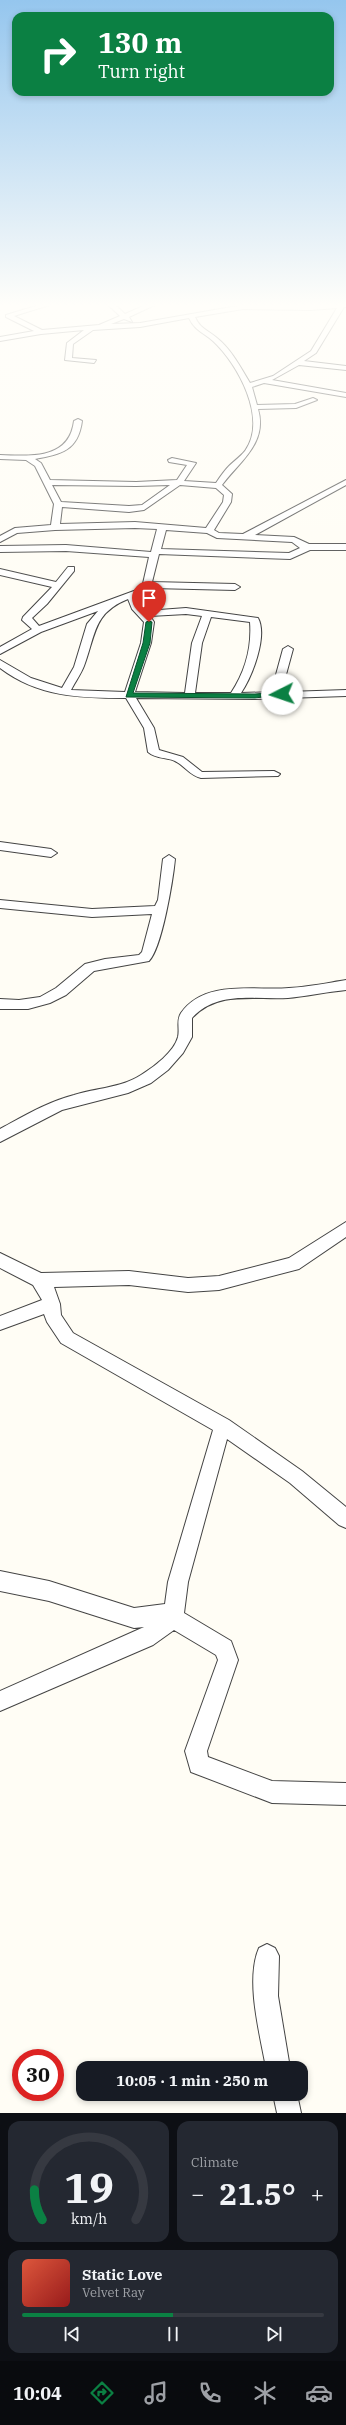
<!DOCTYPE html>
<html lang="en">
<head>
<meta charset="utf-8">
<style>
	body { margin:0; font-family:"IBM Plex Serif",serif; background:#242831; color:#f1f3f6; height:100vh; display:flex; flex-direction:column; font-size:15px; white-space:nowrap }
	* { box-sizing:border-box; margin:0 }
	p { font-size:13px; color:#9ea1a6 }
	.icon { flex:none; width:22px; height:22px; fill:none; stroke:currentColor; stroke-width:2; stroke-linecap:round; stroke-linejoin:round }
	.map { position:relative; height:2113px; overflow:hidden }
	.side { display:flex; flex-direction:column; gap:8px; padding:8px; background:#0d0f14; flex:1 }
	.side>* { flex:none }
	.top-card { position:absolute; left:12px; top:12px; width:322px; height:84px; border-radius:12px; box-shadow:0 2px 6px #0003; background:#0b8043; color:#fff; overflow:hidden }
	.speed { position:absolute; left:12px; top:2049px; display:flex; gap:8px; font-size:20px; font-weight:700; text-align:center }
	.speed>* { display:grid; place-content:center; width:52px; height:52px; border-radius:50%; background:#171b24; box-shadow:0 2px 6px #0003; line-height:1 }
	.speed .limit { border:6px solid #d22; background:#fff; color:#111 }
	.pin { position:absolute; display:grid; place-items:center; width:34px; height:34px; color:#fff; margin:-41px -17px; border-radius:50% 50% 50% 0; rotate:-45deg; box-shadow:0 0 4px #0007 }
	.pin .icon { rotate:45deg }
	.me { position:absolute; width:44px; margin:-22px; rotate:266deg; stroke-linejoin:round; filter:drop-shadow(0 0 3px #0008) }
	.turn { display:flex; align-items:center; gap:14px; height:84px; padding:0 20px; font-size:18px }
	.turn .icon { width:52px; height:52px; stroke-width:2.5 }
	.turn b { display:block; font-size:28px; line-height:34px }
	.big { font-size:30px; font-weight:800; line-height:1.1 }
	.side .widget { flex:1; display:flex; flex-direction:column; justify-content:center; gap:6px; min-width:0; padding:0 14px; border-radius:12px; background:#242831 }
	.side .dial { align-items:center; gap:0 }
	.dial svg { height:104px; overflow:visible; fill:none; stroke:#363941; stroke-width:7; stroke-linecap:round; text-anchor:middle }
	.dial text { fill:#f1f3f6; stroke:none }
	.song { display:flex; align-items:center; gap:12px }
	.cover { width:48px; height:48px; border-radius:6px; background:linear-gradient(135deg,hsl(10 70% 55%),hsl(0 70% 35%)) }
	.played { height:4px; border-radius:2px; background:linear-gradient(90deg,#0b8043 50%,#363941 50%) }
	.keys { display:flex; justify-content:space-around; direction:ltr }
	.heat { display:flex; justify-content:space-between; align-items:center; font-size:22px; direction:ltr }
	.side .tiles { flex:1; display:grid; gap:8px; grid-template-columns:1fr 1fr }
	.widget:last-child { grid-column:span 2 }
	.trip { position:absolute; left:76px; top:2061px; width:232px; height:40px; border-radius:12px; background:#171b24; box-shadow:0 2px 6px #0003; font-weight:800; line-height:40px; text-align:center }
	.tabs { display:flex; height:64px; justify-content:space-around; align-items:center; background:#090b0e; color:#9ea1a6 }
	.tabs .icon { width:28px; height:28px }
	.tabs .active { color:#0b8043 }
	.tabs b { font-size:18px; color:#f1f3f6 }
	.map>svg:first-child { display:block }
</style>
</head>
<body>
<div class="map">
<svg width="346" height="2113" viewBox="0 0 346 2113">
	<rect width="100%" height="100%" fill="#fffdf5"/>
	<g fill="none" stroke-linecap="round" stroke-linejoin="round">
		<!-- minor casing -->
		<g stroke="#444" stroke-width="2">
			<path id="minor" d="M49,302h10l-45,14 28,14 57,-5 21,-9 -15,-14h7l13,12 27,-12h9l-32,15 3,5 -8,-3 -13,5 29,-1 103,-18 68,1 35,-3v4h-2l-28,46 -12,8 42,5v4l-47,-5 -27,15 74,13v4l-82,-14 -12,4 5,18 38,-1 18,-6 4,2 -21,8 -38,1c10,34 -18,52 -36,76l10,9 -1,8 -17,28 5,3 24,1 103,-54v5l-91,50 39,2 15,7h37v6h-36l-20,9 -131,-5 -7,28 83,2 5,3 -5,3 -83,-2 -4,4 -11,4 2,10 7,5 40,-3 72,10c10,18 -6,59 -17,75l35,-1 -2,-10 9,-33 5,-3 5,3 -9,33 3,10 59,-2v6l-91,3 -119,-1 18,30 5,22 24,7 19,15 72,-1 6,3 -2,2 -77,2c-12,-3 -16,-12 -26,-17 -9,-4 -19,-2 -27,-9l-4,-24 -18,-30c-46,0 -88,-1 -126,-30v-8l31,18 31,10 12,-21 13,-43 11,-13 -57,21 -41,22v-7l32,-18 -10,-9 1,-3 29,-30 -52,-12v-6l56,13 12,-15h6v4l-27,33 -15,14 7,8 103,-38 7,-31 -83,-6 -66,1v-6l66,-1 85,7 6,-23 -22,-1 -80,2 -38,3 -17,9v-6l15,-8 36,-3 3,-21 -19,-38 -9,-6 -26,-1v-4c31,1 69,5 74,-34l4,-2 4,2c-4,30 -21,33 -47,38l6,4 9,17 86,2 41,-2 10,-15 -18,-3 -1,-2 4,-2 24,5 -12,18 32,2c4,-6 8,-12 13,-17 5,-5 11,-9 16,-15 23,-32 -7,-87 -32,-110 -10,-9 -18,-10 -24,-23l-49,9 -47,3 -20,14 -1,14 24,2 -2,3 -29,-3 2,-17 17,-13 -43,4 -41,7v-4l34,-6 -28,-14v-2zM337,308l-26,43 -38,25 -23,7c-9,-15 -19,-34 -33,-45 -9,-8 -17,-9 -22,-21l48,-8 68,1zM52,485l84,1 34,-1 -28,20 -13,1 -68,-4zM180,485l36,3 8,7 -1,7 -17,26 -71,-6 -75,2 2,-17 67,5 15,-2zM166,530l41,3 10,5 75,4 8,6 -11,5 -128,-4zM128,599l4,10 12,13 -3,21 -16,49 -54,-2c4,-8 10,-16 13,-24 12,-32 9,-53 44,-67zM186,614l16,2 -10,27 -7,50 -50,-1 16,-49 3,-21 -4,-6zM211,617l39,5c2,25 -5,50 -19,71h-36l7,-50z
				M0,842l51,7 6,4 -6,4 -51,-7z
				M169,855l6,4c-2,21 -13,89 -26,102l-55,10 -28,24 -16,8 -22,6h-28v-10l19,1 21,-3 16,-9 29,-24 20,-5 34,-4 3,-3 10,-38 -60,3 -92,-9v-8l92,9 63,-3 3,-6 5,-41z
				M346,980v10c-19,2 -39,6 -58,8 -34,2 -70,-8 -96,20v19l-9,16 -15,17 -17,13 -23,10 -66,17 -62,32v-13c24,-13 47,-27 74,-34 22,-7 47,-7 67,-20 13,-8 33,-23 37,-38 2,-9 -2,-16 3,-24 24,-34 73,-22 108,-25 19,-1 38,-5 57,-8z
				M346,1222v15l-47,32 -80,21 -31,2 -59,-7 -75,2 6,17 1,11 12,18 156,87 73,51 44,36v21l-7,-3 -49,-42 -63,-44 -39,143 -4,31 47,28 7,19 -31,91 1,6 64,24 74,2v22l-74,-2 -81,-31 -6,-21 33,-91 -2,-5 -42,-25 -21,15 -153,66v-20l144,-64 -10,1 -85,-27 -49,-10v-20l49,10 85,27 31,-4 3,-22 45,-152 -152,-87 -14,-21 -3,-8 -44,16v-14l42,-16 -9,-15 -33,-17v-15l41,20 88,-2 59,7 31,-2 70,-18z
				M267,1944l8,4 4,8 -1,40 12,72h-24c-6,-34 -21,-88 -7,-120z
				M273,2094h24l4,19h-24z"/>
		</g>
		<!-- minor -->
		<use href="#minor" fill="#fff" fill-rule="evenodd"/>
	</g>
	<!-- sky -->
	<linearGradient id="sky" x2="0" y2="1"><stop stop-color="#95c6ee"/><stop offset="0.51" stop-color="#fffefa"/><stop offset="1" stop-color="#fffefa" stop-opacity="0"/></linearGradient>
	<rect width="346" height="598" fill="url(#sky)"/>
	<!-- route -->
	<path fill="#0b8043" stroke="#07532c" d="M149,621l3,1 -2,21 -17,50 122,1 27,-2 4,2 -31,4 -129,-1 17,-54 3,-21z"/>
</svg>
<div class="speed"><div class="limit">30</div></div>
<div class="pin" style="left:149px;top:622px;background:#d93025"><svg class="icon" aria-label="arrive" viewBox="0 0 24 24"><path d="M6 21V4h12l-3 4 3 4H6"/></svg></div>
<svg class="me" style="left:282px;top:694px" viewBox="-20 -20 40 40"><circle r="19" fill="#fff"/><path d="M0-13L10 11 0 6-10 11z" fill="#0b8043"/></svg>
<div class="trip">10:05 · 1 min · 250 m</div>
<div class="top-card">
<div class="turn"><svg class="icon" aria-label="right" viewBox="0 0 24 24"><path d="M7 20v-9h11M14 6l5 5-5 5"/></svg><div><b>130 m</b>Turn right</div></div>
</div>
</div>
<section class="side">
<div class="tiles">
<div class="widget dial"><svg viewBox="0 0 100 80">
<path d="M14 69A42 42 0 1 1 86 69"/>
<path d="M14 69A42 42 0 0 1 8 46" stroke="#0b8043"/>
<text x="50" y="56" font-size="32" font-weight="700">19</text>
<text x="50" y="72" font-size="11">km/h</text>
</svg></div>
<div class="widget"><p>Climate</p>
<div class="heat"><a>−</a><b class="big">21.5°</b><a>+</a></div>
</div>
<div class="widget">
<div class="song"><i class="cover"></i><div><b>Static Love</b><p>Velvet Ray</p></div></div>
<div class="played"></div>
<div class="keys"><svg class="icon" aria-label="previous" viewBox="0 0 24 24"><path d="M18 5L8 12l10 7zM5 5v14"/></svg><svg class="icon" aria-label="pause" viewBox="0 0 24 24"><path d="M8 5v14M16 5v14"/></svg><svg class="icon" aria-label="next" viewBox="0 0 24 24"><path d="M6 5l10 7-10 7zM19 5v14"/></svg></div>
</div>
</div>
</section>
<nav class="tabs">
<b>10:04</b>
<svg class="icon active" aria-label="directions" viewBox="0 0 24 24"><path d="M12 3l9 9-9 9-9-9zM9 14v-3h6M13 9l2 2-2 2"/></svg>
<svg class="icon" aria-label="music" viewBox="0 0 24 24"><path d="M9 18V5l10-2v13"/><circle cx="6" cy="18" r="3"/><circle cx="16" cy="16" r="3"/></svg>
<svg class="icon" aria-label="phone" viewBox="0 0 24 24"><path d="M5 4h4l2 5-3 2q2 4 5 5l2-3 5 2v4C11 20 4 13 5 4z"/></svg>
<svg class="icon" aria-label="climate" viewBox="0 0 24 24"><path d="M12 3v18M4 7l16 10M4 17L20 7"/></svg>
<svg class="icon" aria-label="car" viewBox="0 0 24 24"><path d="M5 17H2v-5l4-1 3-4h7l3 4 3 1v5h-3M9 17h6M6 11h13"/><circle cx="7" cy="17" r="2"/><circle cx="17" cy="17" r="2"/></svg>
</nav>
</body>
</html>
